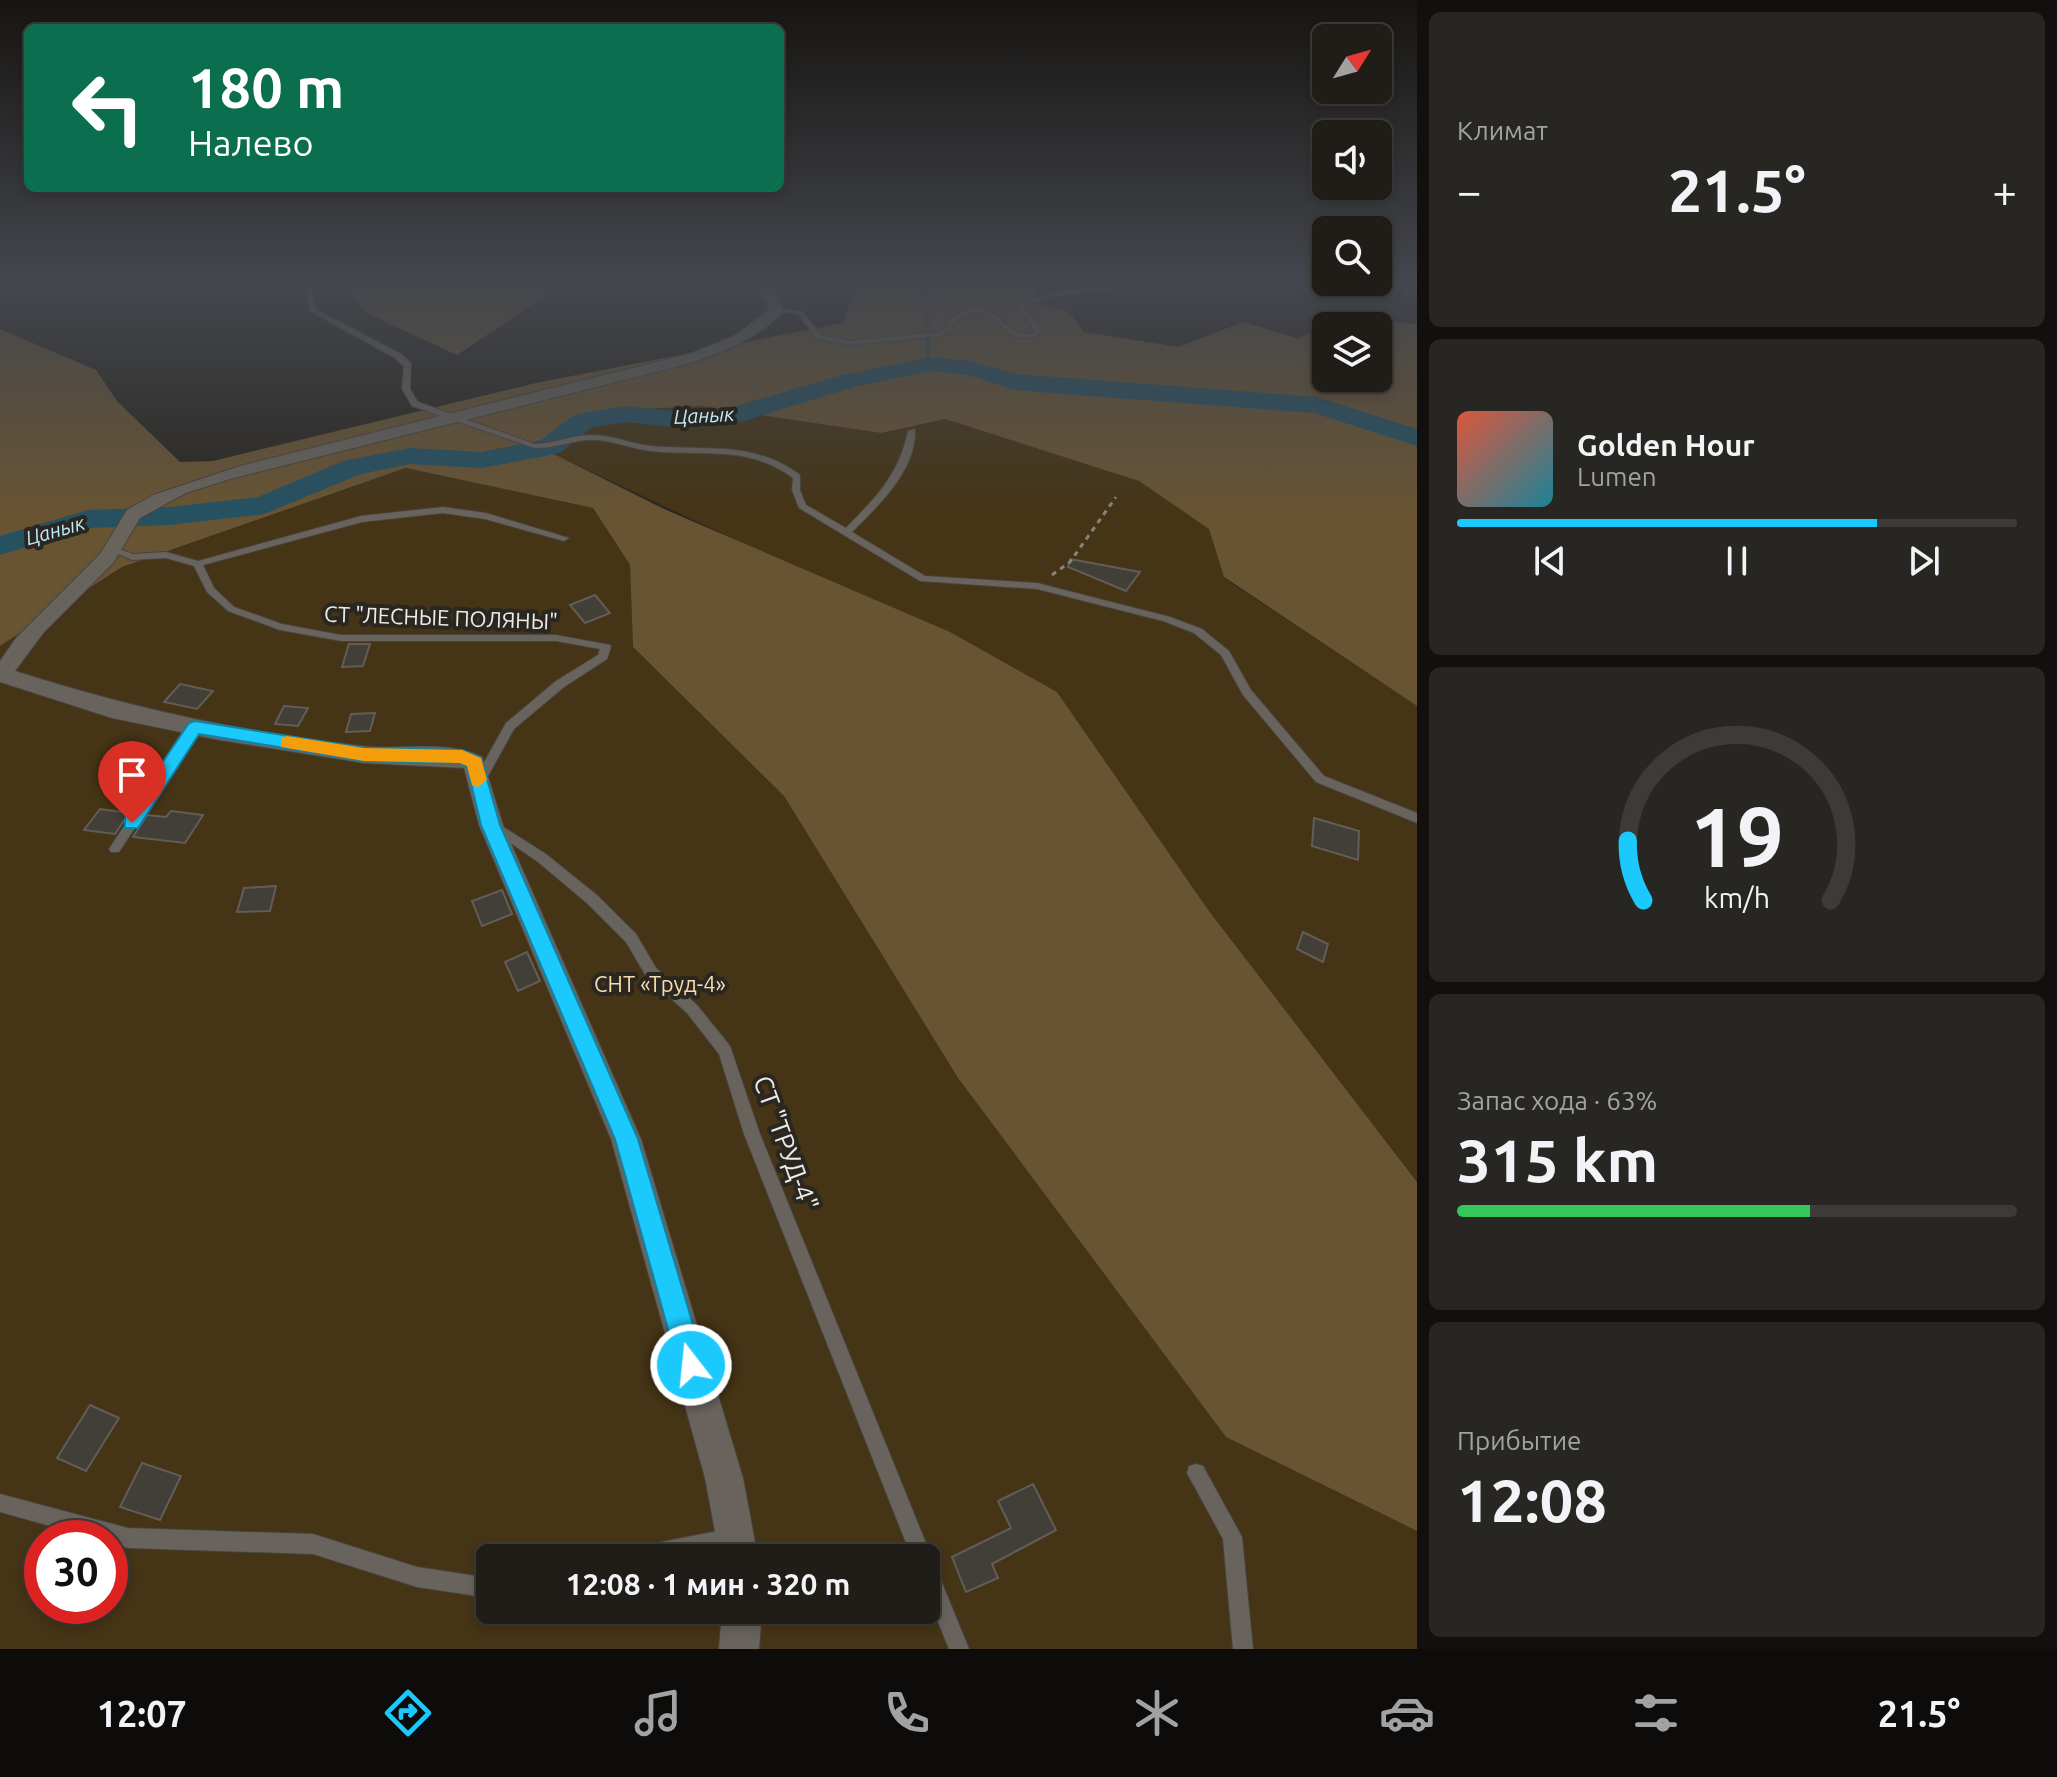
<!DOCTYPE html>
<html lang="ru">
<head>
<meta charset="utf-8">
<style>
	body { margin:0; font-family:Ubuntu,sans-serif; background:#282622; color:#f1f3f6; height:100vh; display:flex; flex-direction:column; font-size:30px; white-space:nowrap }
	* { box-sizing:border-box; margin:0 }
	p { font-size:26px; color:#a2a2a2 }
	.icon { flex:none; width:44px; height:44px; fill:none; stroke:currentColor; stroke-width:2; stroke-linecap:round; stroke-linejoin:round }
	.map { position:relative; flex:1; overflow:hidden }
	.details { display:flex; flex-direction:column; gap:12px; padding:12px; background:#12100e; width:640px }
	.details>* { flex:none }
	.guide { position:absolute; left:24px; top:24px; width:760px; height:168px; border-radius:12px; box-shadow:0 4px 12px #0003,0 0 0 2px #3d3b38; background:#0b6e4f; color:#fff; overflow:hidden }
	.needle { width:52px; rotate:53deg }
	.fabs { position:absolute; left:1312px; top:24px; display:grid; gap:16px }
	.fabs a { display:grid; place-items:center; width:80px; height:80px; border-radius:12px; background:#201d19; box-shadow:0 4px 12px #0003,0 0 0 2px #3d3b38; font-size:40px }
	.speed { position:absolute; left:24px; top:1520px; display:flex; gap:16px; font-size:40px; font-weight:700; text-align:center }
	.speed>* { display:grid; place-content:center; width:104px; height:104px; border-radius:50%; background:#201d19; box-shadow:0 4px 12px #0003,0 0 0 2px #3d3b38; line-height:1 }
	.speed .limit { border:12px solid #d22; background:#fff; color:#111 }
	.pin { position:absolute; display:grid; place-items:center; width:68px; height:68px; color:#fff; margin:-82px -34px; border-radius:50% 50% 50% 0; rotate:-45deg; box-shadow:0 0 8px #0007 }
	.pin .icon { rotate:45deg }
	.me { position:absolute; width:88px; margin:-44px; rotate:344deg; stroke-linejoin:round; filter:drop-shadow(0 0 6px #0008) }
	.turn { display:flex; align-items:center; gap:28px; height:168px; padding:0 32px; font-size:36px }
	.turn .icon { width:104px; height:104px; stroke-width:2.5 }
	.turn b { display:block; font-size:56px; line-height:68px }
	.big { font-size:60px; font-weight:700; line-height:1.1 }
	.details .tile { flex:1; display:flex; flex-direction:column; justify-content:center; gap:12px; min-width:0; padding:0 28px; border-radius:12px; background:#282622 }
	.details .dial { align-items:center; gap:0 }
	.dial svg { height:208px; overflow:visible; fill:none; stroke:#3d3b38; stroke-width:7; stroke-linecap:round; text-anchor:middle }
	.dial text { fill:#f1f3f6; stroke:none }
	.song { display:flex; align-items:center; gap:24px }
	.cover { width:96px; height:96px; border-radius:12px; background:linear-gradient(135deg,hsl(10 70% 55%),hsl(190 70% 35%)) }
	.played { height:8px; border-radius:4px; background:linear-gradient(90deg,#1cc9fc 75%,#3d3b38 75%) }
	.keys { display:flex; justify-content:space-around; direction:ltr }
	.heat { display:flex; justify-content:space-between; align-items:center; font-size:44px; direction:ltr }
	.charge { height:12px; border-radius:6px; background:linear-gradient(90deg,#34c759 63%,#3d3b38 0) }
	.trip { position:absolute; left:476px; top:1544px; width:464px; height:80px; border-radius:12px; background:#201d19; box-shadow:0 4px 12px #0003,0 0 0 2px #3d3b38; font-weight:700; line-height:80px; text-align:center }
	.menu { display:flex; height:128px; justify-content:space-around; align-items:center; background:#0d0c0a; color:#a2a2a2 }
	.menu .icon { width:56px; height:56px }
	.menu .active { color:#1cc9fc }
	.menu b { font-size:36px; color:#f1f3f6 }
	main { display:flex; flex:1; min-height:0 }
	.map>svg:first-child { display:block }
</style>
</head>
<body>
<main>
<div class="map">
<svg width="1417" height="1649" viewBox="0 0 1417 1649">
	<rect width="100%" height="100%" fill="#2a2721"/>
	<!-- green -->
	<path fill="#453416" fill-rule="evenodd" d="M701,406l180,27 64,-14 194,62 71,48 14,49 193,128v476l-208,-271 -152,-219 -503,-238 55,-43z
		M407,468l186,40 37,57 3,82 151,149 174,282 268,359 191,94v118h-1417v-1003l122,-79zM42,1538h68v68h-68zM490,1558h436v52h-436z"/>
	<!-- forest -->
	<path fill="#685433" fill-rule="evenodd" d="M339,282h227l-109,73 -89,-41z
		M858,282h178l-3,20 35,9 16,21 95,15 64,-25 56,17 39,-24 79,9v382l-193,-129 -15,-48 -70,-48 -194,-62 -64,14 -180,-27 -92,5 -55,43 110,55 286,123 107,60 152,219 208,271v349l-191,-94 -268,-359 -174,-282 -151,-149 -3,-82 -37,-57 -187,-40 -284,99 -122,79v-317l96,41 21,31 63,61 33,-1 323,-78 307,-60zM1326,326h52v52h-52z"/>
	<g fill="none" stroke-linecap="round" stroke-linejoin="round">
		<!-- stream -->
		<path stroke="#265161" stroke-width="4" d="M915,282l12,15 1,67"/>
		<!-- river -->
		<path fill="#265161" fill-rule="evenodd" d="M931,357l40,4 45,13 301,23 100,32v17l-103,-33 -300,-23 -46,-15 -37,-4 -77,16 -123,38 -49,3 -56,-6 -35,6 -31,25 -10,2 -68,13 -72,-4 -49,10 -97,40 -94,11 -80,3 -90,27v-19l88,-26 82,-3 88,-10 85,-36 67,-13 72,4 59,-12 33,-25 9,-2 43,-7 56,6 44,-3 116,-34z"/>
	</g>
	<!-- building -->
	<path fill="#423e38" stroke="#625d57" stroke-width="2" d="M1070,559l70,13 -14,19 -58,-24z
		M595,595l15,18 -25,10 -15,-18z
		M349,644h21l-7,22 -21,1z
		M180,684l33,7 -16,18 -33,-7z
		M284,706l24,2 -10,18 -23,-2z
		M375,713l-5,18 -24,1 5,-18z
		M100,809l29,4 -14,21 -31,-4z
		M171,811l32,4 -18,28 -52,-6 14,-22 19,2z
		M1314,818l45,13 -1,29 -46,-14z
		M276,886l-6,25 -33,1 7,-24z
		M502,890l10,24 -30,12 -10,-25z
		M1303,932l25,12 -5,18 -26,-13z
		M527,952l13,29 -22,10 -13,-29z
		M90,1405l29,13 -33,53 -29,-13z
		M142,1463l39,13 -21,44 -40,-13z
		M1033,1484l23,46 -64,34 6,14 -32,14 -14,-35 59,-29 -13,-27z"/>
	<g fill="none" stroke-linecap="round" stroke-linejoin="round">
		<!-- lane casing -->
		<g stroke="#47443f" stroke-width="2">
			<path id="lane" d="M304,282h6l5,27 86,45 10,9 -1,26 8,13 117,42c19,0 36,-9 55,-9 21,-1 40,9 61,11 54,5 102,-6 149,29v15l6,15 40,23c30,-31 53,-53 62,-97l7,-2c2,41 -36,76 -63,103l73,44 112,7 133,34 32,12 27,22 22,39 73,86 93,37v10l-101,-41 -73,-87 -22,-40 -27,-22 -31,-12 -126,-32 -117,-8 -121,-73 -7,-18 1,-12c-46,-34 -91,-21 -143,-27 -21,-3 -40,-12 -61,-11 -19,1 -36,9 -55,8l-122,-42 -10,-17 2,-23 -9,-8 -85,-47z
				M1121,282h11c-33,16 -76,5 -108,27l17,19 -1,6c-35,16 -37,-21 -66,-23l-20,11 -3,8 -10,6 -91,9 -34,-6 -17,-24 -25,-5 3,-2 26,4 18,23 29,6 87,-9 9,-4c2,-8 5,-10 12,-14 39,-24 44,27 75,19v-5l-16,-19c28,-23 71,-19 104,-27z
				M443,507l43,6 83,25 -5,3 -79,-22 -42,-6 -81,9 -159,43 11,23 20,19 48,17 59,11h215l54,10 1,2 -4,12 -43,28 -50,42 -31,56 -4,1 -6,-4 33,-59 50,-42 42,-26 2,-6 -44,-8h-215l-61,-11 -52,-19 -21,-19 -13,-26 -28,-8 -34,2 -23,-10 5,-3 19,7 33,-2 32,9 163,-45z
				M195,723l4,1 2,3 -2,3 -80,122h-8l-2,-3 2,-3 80,-122z
				M497,823l49,31 52,42 38,38 20,34 41,37 33,41 30,88 172,424 -1,2 2,1 36,88h-20l-23,-57v-34h-14l-168,-424 -25,-80 -32,-41 -41,-37 -20,-34 -38,-38 -50,-42 -45,-31 -2,-3 2,-3z
				M1196,1464l7,2 39,71 11,112h-20l-10,-110 -36,-66 2,-7z
				M0,1494l128,34 185,6 104,33 73,11v20l-73,-11 -104,-33 -185,-6 -18,-5v-5h-17l-93,-26z
				M733,1528l7,3 3,7 -3,7 -7,3 -53,10h-59l3,-7 7,-3z"/>
		</g>
		<!-- street casing -->
		<g stroke="#47443f" stroke-width="2">
			<path id="street" d="M756,282h14l14,28c-27,31 -66,45 -104,56l-450,113 -44,14 -46,25 -26,44 -70,70 -29,39c113,36 229,62 347,75 39,5 84,-7 120,11l21,68 138,314 102,339 15,80h-38l-15,-80 -94,-339 -132,-314 -15,-57 -100,-5 -145,-23 -107,-22 -112,-36v-21l16,-23 84,-84 27,-44 26,-15 87,-29 452,-113 44,-18 34,-26z
				M722,1610h40l-3,39h-40z"/>
		</g>
		<!-- path-far1 -->
		<path stroke="#86847f" stroke-width="2" stroke-dasharray="4 4" stroke-linecap="butt" d="M1381,282l36,10"/>
		<!-- path -->
		<path stroke="#86847f" stroke-width="3" stroke-dasharray="5 5" stroke-linecap="butt" d="M1052,575l18,-13 46,-65"/>
		<!-- lane -->
		<use href="#lane" fill="#68635c" fill-rule="evenodd"/>
		<!-- street -->
		<use href="#street" fill="#68635c" fill-rule="evenodd"/>
	</g>
	<!-- sky -->
	<linearGradient id="sky" x2="0" y2="1"><stop stop-color="#171512"/><stop offset="0.55" stop-color="#44474e"/><stop offset="1" stop-color="#44474e" stop-opacity="0"/></linearGradient>
	<rect width="1417" height="513" fill="url(#sky)"/>
	<!-- route -->
	<path fill="#1cc9fc" stroke="#1283a4" stroke-width="2" d="M195,721l169,27 98,2 19,8 19,67 138,314 67,226 -4,9 -10,4 -9,-4 -4,-9 -63,-226 -134,-314 -14,-59 -7,-3 -96,-2 -165,-27 -61,94h-13v-10l64,-95z"/>
	<!-- slow -->
	<path fill="#f59e0b" d="M287,736l77,12 98,2 19,8 6,22 -9,7 -6,-2 -5,-19 -7,-3 -96,-2 -83,-14v-9z"/>
	<g text-anchor="middle" dominant-baseline="central" stroke-width="8" stroke-linejoin="round" paint-order="stroke">
		<!-- far-water labels -->
		<g font-size="20" font-style="italic" fill="#c0ebfd" stroke="#2a2721">
			<text transform="translate(704 415) rotate(-3)">Цанык</text>
			<text transform="translate(55 530) rotate(-16)">Цанык</text>
		</g>
		<!-- street labels -->
		<g font-size="22" fill="#edebe7" stroke="#2a2721">
			<text transform="translate(441 617) rotate(2)">СТ "ЛЕСНЫЕ ПОЛЯНЫ"</text>
		</g>
		<!-- park labels -->
		<g font-size="22" fill="#f9dcae" stroke="#2a2721">
			<text x="660" y="983">СНТ «Труд-4»</text>
		</g>
		<!-- near-street labels -->
		<g font-size="26" fill="#edebe7" stroke="#2a2721">
			<text transform="translate(786 1143) rotate(70)">СТ "ТРУД-4"</text>
		</g>
	</g>
</svg>
<div class="fabs">
<a><svg class="needle" viewBox="-14 -14 28 28"><path d="M0-13l5 13h-10z" fill="#e53935"/><path d="M0 13l5-13h-10z" fill="#a2a2a2"/></svg></a>
<a><svg class="icon" aria-label="sound" viewBox="0 0 24 24"><path d="M4 9h4l5-4v14l-5-4H4zM17 9q2 3 0 6"/></svg></a>
<a><svg class="icon" aria-label="search" viewBox="0 0 24 24"><circle cx="10" cy="10" r="6"/><path d="M15 15l6 6"/></svg></a>
<a><svg class="icon" aria-label="layers" viewBox="0 0 24 24"><path d="M12 4l9 5-9 5-9-5zM3 14l9 5 9-5"/></svg></a>
</div>
<div class="speed"><div class="limit">30</div></div>
<div class="pin" style="left:132px;top:823px;background:#d93025"><svg class="icon" aria-label="arrive" viewBox="0 0 24 24"><path d="M6 21V4h12l-3 4 3 4H6"/></svg></div>
<svg class="me" style="left:691px;top:1365px" viewBox="-20 -20 40 40"><circle r="17" fill="#1cc9fc" stroke="#fff" stroke-width="3"/><path d="M0-11L8 9 0 5-8 9z" fill="#fff"/></svg>
<div class="trip">12:08 · 1 мин · 320 m</div>
<div class="guide">
<div class="turn"><svg class="icon" aria-label="left" viewBox="0 0 24 24"><path d="M17 20v-9H6M10 6l-5 5 5 5"/></svg><div><b>180 m</b>Налево</div></div>
</div>
</div>
<section class="details">
<div class="tile"><p>Климат</p>
<div class="heat"><a>−</a><b class="big">21.5°</b><a>+</a></div>
</div>
<div class="tile">
<div class="song"><i class="cover"></i><div><b>Golden Hour</b><p>Lumen</p></div></div>
<div class="played"></div>
<div class="keys"><svg class="icon" aria-label="previous" viewBox="0 0 24 24"><path d="M18 5L8 12l10 7zM5 5v14"/></svg><svg class="icon" aria-label="pause" viewBox="0 0 24 24"><path d="M8 5v14M16 5v14"/></svg><svg class="icon" aria-label="next" viewBox="0 0 24 24"><path d="M6 5l10 7-10 7zM19 5v14"/></svg></div>
</div>
<div class="tile dial"><svg viewBox="0 0 100 80">
<path d="M14 69A42 42 0 1 1 86 69"/>
<path d="M14 69A42 42 0 0 1 8 46" stroke="#1cc9fc"/>
<text x="50" y="56" font-size="32" font-weight="700">19</text>
<text x="50" y="72" font-size="11">km/h</text>
</svg></div>
<div class="tile"><p>Запас хода · 63%</p><b class="big">315 km</b><div class="charge"></div></div>
<div class="tile"><p>Прибытие</p><b class="big">12:08</b></div>
</section>
</main>
<nav class="menu">
<b>12:07</b>
<svg class="icon active" aria-label="directions" viewBox="0 0 24 24"><path d="M12 3l9 9-9 9-9-9zM9 14v-3h6M13 9l2 2-2 2"/></svg>
<svg class="icon" aria-label="music" viewBox="0 0 24 24"><path d="M9 18V5l10-2v13"/><circle cx="6" cy="18" r="3"/><circle cx="16" cy="16" r="3"/></svg>
<svg class="icon" aria-label="phone" viewBox="0 0 24 24"><path d="M5 4h4l2 5-3 2q2 4 5 5l2-3 5 2v4C11 20 4 13 5 4z"/></svg>
<svg class="icon" aria-label="climate" viewBox="0 0 24 24"><path d="M12 3v18M4 7l16 10M4 17L20 7"/></svg>
<svg class="icon" aria-label="car" viewBox="0 0 24 24"><path d="M5 17H2v-5l4-1 3-4h7l3 4 3 1v5h-3M9 17h6M6 11h13"/><circle cx="7" cy="17" r="2"/><circle cx="17" cy="17" r="2"/></svg>
<svg class="icon" aria-label="filters" viewBox="0 0 24 24"><path d="M4 7h16M4 17h16"/><circle cx="9" cy="7" r="2"/><circle cx="15" cy="17" r="2"/></svg>
<b>21.5°</b>
</nav>
</body>
</html>
